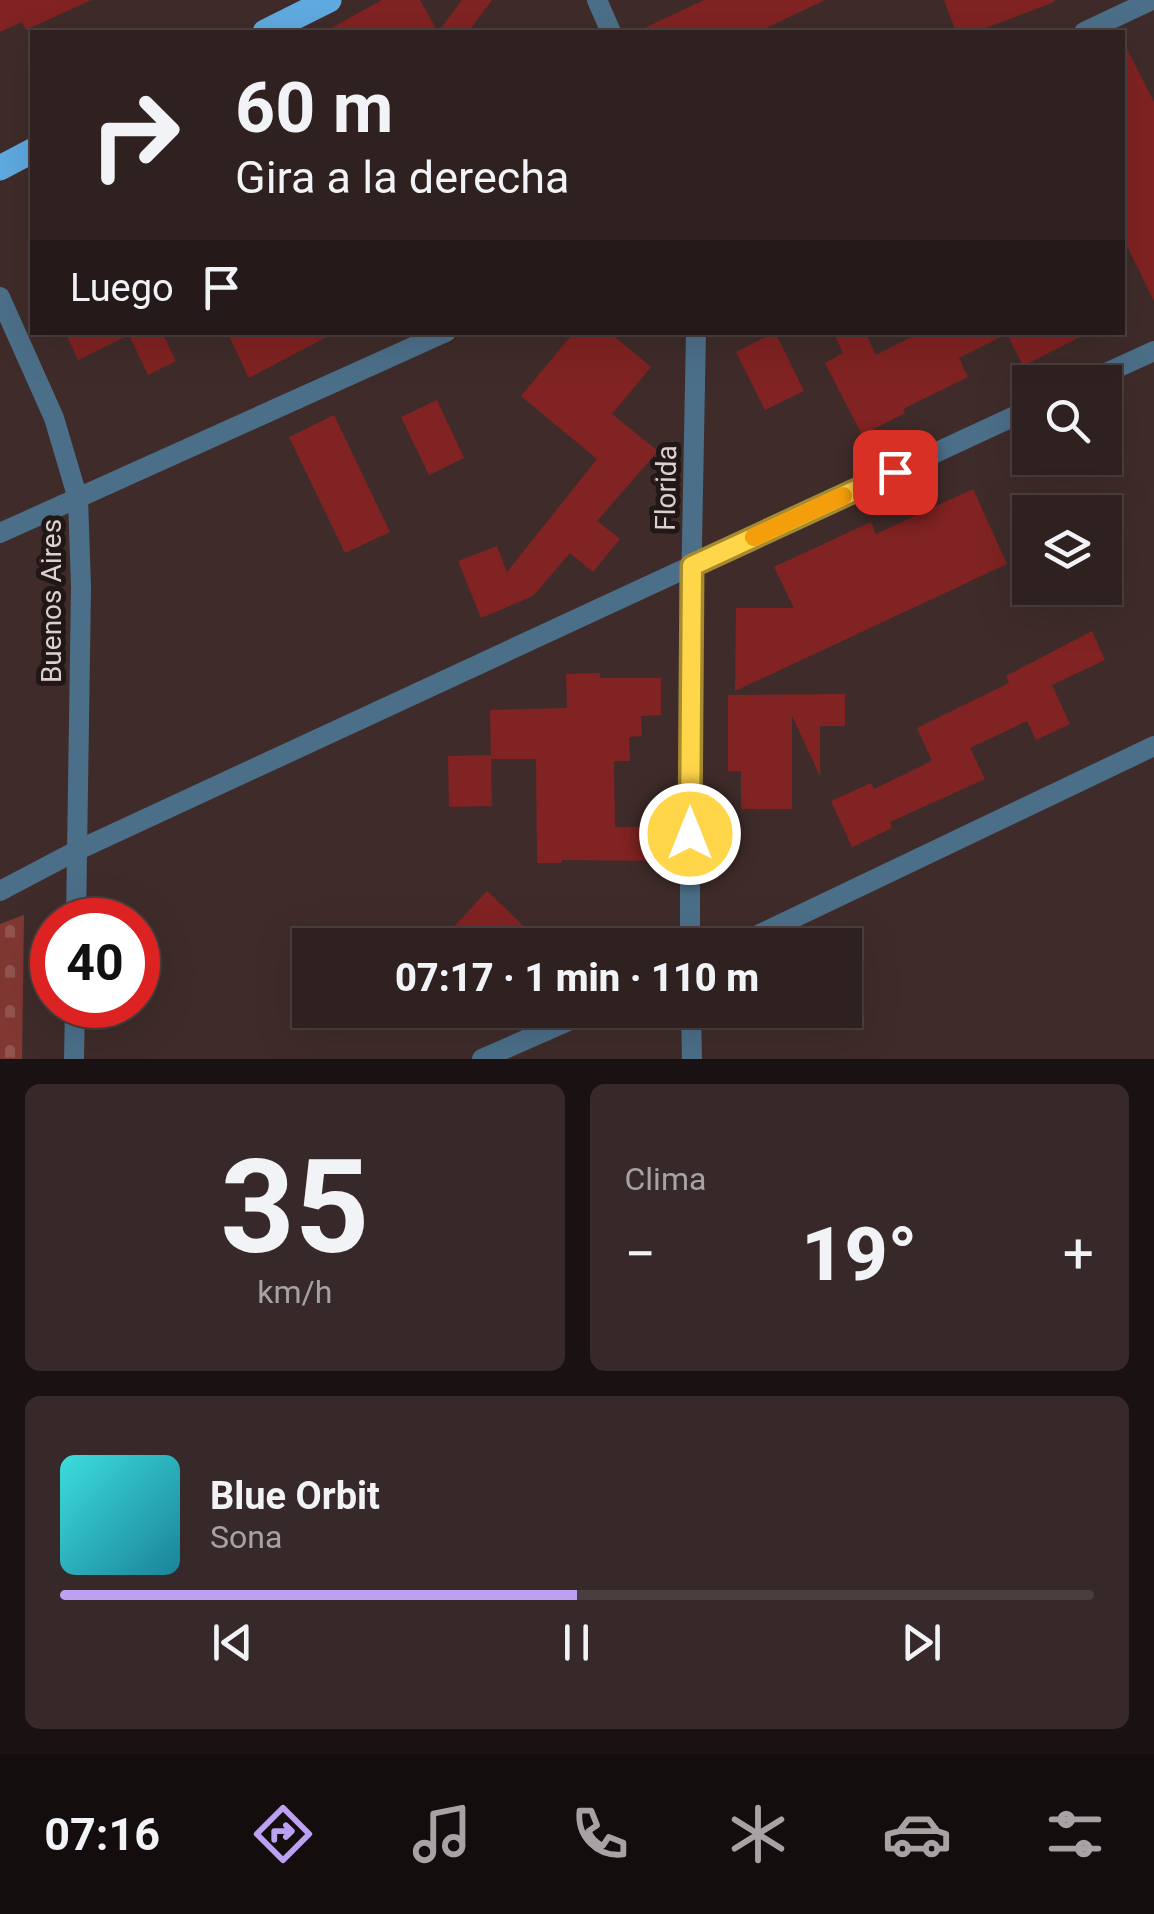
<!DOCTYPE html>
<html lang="es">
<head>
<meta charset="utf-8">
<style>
	body { margin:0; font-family:Roboto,sans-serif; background:#372929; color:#f1f3f6; height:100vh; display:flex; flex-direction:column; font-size:38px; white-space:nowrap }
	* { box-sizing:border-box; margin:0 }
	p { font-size:32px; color:#a7a3a5 }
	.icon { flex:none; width:55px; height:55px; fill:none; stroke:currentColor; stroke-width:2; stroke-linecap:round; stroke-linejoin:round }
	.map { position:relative; height:1059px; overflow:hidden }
	.sheet { display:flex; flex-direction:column; gap:25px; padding:25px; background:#1a1212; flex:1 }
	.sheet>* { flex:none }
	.top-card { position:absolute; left:30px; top:30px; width:1095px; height:305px; border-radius:0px; box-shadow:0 10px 40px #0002,0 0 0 2px #4a3e3e; background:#2f2120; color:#f1f3f6; overflow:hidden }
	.controls { position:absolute; left:1012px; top:365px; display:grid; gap:20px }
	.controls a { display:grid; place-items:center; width:110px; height:110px; border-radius:0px; background:#2f2120; box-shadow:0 10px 40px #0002,0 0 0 2px #4a3e3e; font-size:50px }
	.speed { position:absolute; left:30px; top:898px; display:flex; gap:20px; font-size:50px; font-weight:700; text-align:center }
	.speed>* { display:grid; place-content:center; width:130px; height:130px; border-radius:50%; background:#2f2120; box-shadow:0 10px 40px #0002,0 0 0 2px #4a3e3e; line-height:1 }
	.speed .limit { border:15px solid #d22; background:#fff; color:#111 }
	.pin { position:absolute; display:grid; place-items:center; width:85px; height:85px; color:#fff; margin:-42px; border-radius:20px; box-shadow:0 5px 15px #0006 }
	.me { position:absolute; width:110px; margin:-55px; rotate:0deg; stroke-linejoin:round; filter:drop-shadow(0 0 8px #0008) }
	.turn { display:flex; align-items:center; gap:35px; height:210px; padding:0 40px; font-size:45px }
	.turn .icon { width:130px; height:130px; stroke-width:2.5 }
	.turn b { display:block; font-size:70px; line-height:85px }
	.then { display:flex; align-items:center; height:95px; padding:0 40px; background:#0003; gap:20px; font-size:38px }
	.big { font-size:75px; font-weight:800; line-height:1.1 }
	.sheet .tile { flex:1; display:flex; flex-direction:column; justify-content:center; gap:15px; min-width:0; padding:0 35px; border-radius:15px; background:#372929 }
	.sheet .dial { align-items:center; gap:0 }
	.dial b { font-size:130px; line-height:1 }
	.song { display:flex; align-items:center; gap:30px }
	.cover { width:120px; height:120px; border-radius:15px; background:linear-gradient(135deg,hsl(180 70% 55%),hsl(190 70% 35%)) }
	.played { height:10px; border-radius:5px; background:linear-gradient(90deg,#bca0f2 50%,#4a3e3e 50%) }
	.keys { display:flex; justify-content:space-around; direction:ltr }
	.heat { display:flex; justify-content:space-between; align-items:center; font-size:55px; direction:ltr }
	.sheet .tiles { flex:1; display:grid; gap:25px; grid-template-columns:1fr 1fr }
	.tile:last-child { grid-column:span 2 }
	.trip { position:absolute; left:292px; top:928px; width:570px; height:100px; border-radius:0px; background:#2f2120; box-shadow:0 10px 40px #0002,0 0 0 2px #4a3e3e; font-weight:800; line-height:100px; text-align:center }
	.tab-bar { display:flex; height:160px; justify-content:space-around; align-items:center; background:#130d0d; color:#a7a3a5 }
	.tab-bar .icon { width:70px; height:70px }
	.tab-bar .on { color:#bca0f2 }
	.tab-bar b { font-size:45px; color:#f1f3f6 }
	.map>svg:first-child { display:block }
</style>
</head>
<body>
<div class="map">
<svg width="1154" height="1059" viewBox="0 0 1154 1059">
	<defs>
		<pattern id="cemetery-stones" width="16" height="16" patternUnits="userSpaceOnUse" patternTransform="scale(2.5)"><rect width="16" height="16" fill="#813833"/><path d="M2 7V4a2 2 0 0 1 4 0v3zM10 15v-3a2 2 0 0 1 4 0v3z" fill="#92544f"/></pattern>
	</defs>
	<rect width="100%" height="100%" fill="#3f2c2a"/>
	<!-- cemetery -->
	<path fill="url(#cemetery-stones)" d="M24,915l-2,144h-22v-135z"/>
	<!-- building -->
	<path fill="#802322" d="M0,0h91l-65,30 -4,-8 -22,10z
		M382,0h38l18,32h-114z
		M462,0h30l-24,32h-30z
		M704,0h121l-67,32h-122z
		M944,0h110v2l-79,30h-19z
		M1122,39l32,63v199l-32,-65z
		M65,332h97l14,29 -28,14 -19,-40 -51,25z
		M227,332h109l-87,46z
		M574,332h35l42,35 -39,47 46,37 -61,70 23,18 -27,33 -23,-19 -37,43 -52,22 -23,-57 39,-15 10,26 90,-113 -76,-63z
		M775,332l29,59 -39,19 -29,-58z
		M833,332h32l11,23 45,-23h169l-67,34 -16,-32 -48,24 9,19 -65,32 2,4 -43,22 -37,-72 18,-10z
		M437,400l27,58 -35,17 -28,-58z
		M334,415l56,117 -45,21 -56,-116z
		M973,489l34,75 -272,127 1,-83h58l-20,-41 97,-45 5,12z
		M1092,631l13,29 -53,25 18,39 -34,16 -9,-19 -57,27 15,31 -95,43 2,6 -40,19 -21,-46 40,-18 3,6 58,-28 -15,-33 92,-45 -3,-7z
		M600,673v5h61v37l-20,1 1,20 -13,1 1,24h-16l1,66h48v34l-101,-1v3h-25l-1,-104h-45l-1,-49 77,-2 -1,-34z
		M845,694v32h-25v50l-28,-60v93h-51v-38h-13v-76z
		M491,755l1,51 -43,1 -1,-51z
		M487,891l57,54h-107z"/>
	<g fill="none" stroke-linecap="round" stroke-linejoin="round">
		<!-- minor -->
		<path stroke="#4c6f89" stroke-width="20" d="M1084,32l68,-32
			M1086,382l68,-31
			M0,533l446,-201
			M0,891l76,-40 954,-442
			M737,945l417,-199
			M482,1059l111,-49"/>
		<!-- tertiary -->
		<path stroke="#4c6f89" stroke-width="20" d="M597,0l14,32
			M0,297l54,121 24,81 3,88 -5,333
			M690,945v-297l6,-316
			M691,1010l1,49
			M74,1059l1,-54"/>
		<!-- primary -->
		<path stroke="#5faae0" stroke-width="25" d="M265,32l64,-32
			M0,168l32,-17"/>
	</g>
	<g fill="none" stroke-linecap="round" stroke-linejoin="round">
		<!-- route casing -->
		<g stroke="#a68a30" stroke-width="25">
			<path id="route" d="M690,834l2,-268 203,-94"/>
		</g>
		<!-- route -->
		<use href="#route" stroke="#ffd54a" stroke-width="18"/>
		<!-- slow -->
		<path stroke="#f59e0b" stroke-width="18" d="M754,537l89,-41"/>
	</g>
	<g text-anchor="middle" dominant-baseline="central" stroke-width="10" stroke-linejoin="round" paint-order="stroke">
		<!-- street labels -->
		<g font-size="28" fill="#dcd0ce" stroke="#201716">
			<text transform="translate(666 488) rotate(-89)">Florida</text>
			<text transform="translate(51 601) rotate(-90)">Buenos Aires</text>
		</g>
	</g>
</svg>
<div class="controls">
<a><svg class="icon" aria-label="search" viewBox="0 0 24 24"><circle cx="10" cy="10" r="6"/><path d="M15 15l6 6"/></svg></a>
<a><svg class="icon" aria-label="layers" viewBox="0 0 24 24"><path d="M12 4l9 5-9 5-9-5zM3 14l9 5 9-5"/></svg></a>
</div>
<div class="speed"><div class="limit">40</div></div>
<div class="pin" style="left:895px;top:472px;background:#d93025"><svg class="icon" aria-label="arrive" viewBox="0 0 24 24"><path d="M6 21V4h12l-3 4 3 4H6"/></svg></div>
<svg class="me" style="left:690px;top:834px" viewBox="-20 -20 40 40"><circle r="17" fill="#ffd54a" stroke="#fff" stroke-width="3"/><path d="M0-11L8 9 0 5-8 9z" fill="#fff"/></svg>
<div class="trip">07:17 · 1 min · 110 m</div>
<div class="top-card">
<div class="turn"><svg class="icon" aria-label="right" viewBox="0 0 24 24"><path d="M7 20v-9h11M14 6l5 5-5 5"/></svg><div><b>60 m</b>Gira a la derecha</div></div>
<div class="then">Luego<svg class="icon" aria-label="arrive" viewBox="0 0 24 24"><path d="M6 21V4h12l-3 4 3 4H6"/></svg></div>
</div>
</div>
<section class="sheet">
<div class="tiles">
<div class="tile dial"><b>35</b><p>km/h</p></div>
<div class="tile"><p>Clima</p>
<div class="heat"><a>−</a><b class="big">19°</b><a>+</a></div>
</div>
<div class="tile">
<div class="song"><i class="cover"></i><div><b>Blue Orbit</b><p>Sona</p></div></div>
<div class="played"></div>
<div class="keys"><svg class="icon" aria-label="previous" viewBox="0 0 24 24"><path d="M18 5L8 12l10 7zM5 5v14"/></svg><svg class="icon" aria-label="pause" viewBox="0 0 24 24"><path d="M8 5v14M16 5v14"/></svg><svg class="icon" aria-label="next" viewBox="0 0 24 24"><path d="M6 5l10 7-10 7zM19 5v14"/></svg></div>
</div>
</div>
</section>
<nav class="tab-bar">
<b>07:16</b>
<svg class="icon on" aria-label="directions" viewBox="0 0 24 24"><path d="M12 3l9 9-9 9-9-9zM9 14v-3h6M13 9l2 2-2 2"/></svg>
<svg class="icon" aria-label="music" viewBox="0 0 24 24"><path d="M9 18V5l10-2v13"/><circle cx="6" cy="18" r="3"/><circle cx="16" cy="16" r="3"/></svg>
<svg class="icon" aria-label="phone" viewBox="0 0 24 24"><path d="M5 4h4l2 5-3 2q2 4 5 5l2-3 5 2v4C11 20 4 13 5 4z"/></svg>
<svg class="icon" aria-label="climate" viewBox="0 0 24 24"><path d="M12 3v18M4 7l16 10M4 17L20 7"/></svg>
<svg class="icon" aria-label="car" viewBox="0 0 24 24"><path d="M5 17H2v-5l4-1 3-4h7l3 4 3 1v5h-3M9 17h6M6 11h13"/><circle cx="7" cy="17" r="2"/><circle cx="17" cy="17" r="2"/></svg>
<svg class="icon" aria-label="filters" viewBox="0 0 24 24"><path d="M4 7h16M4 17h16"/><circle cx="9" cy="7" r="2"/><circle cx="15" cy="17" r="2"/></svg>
</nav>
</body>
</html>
